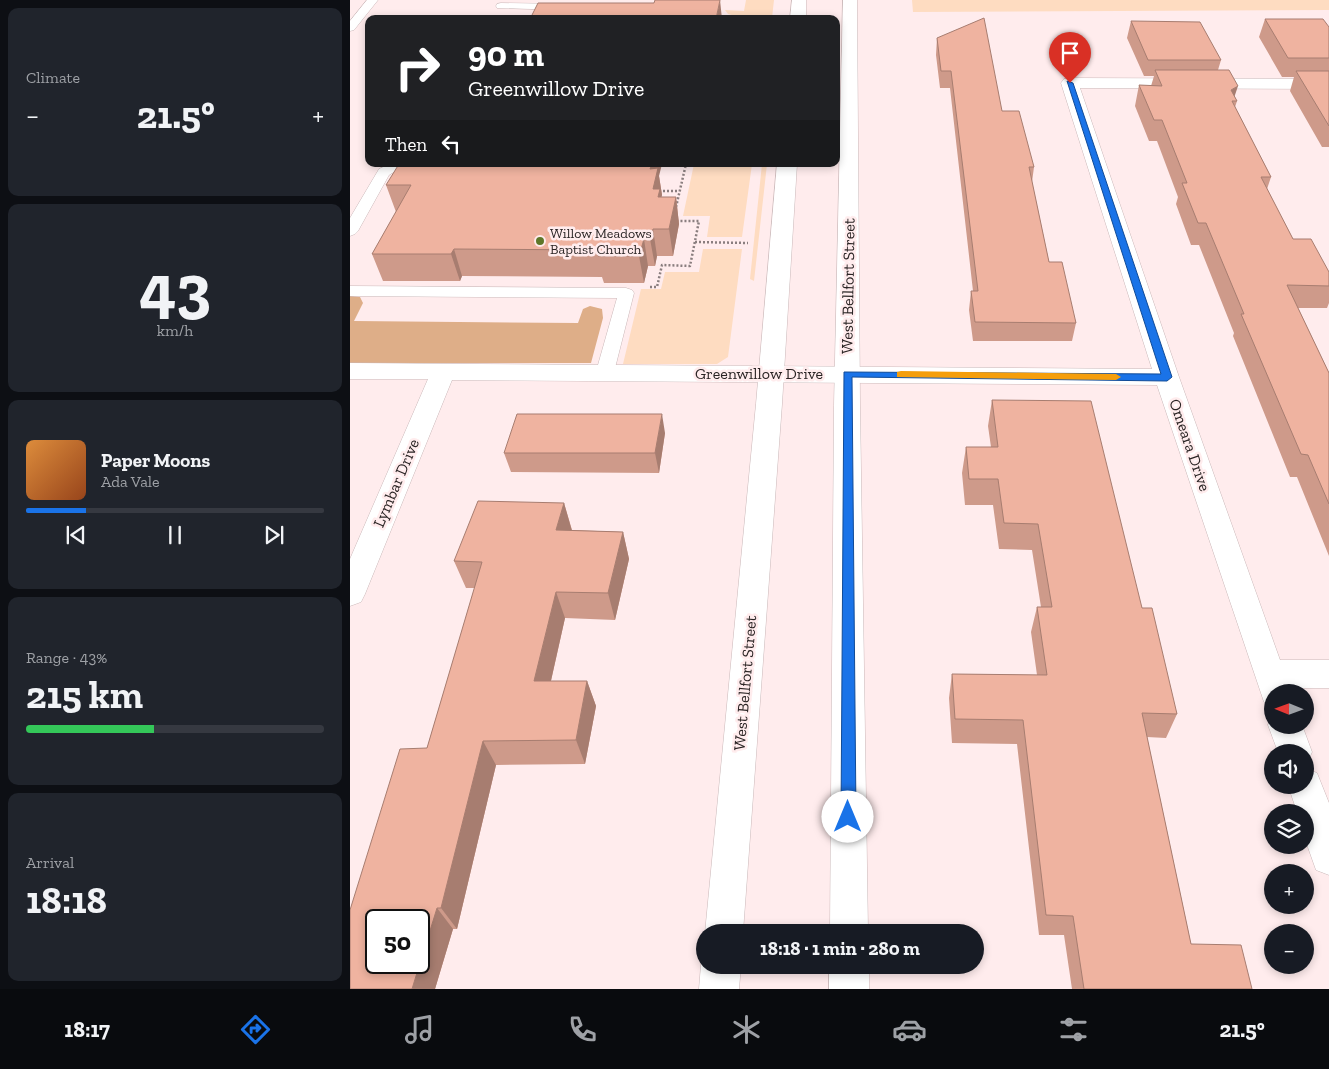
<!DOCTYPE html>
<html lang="en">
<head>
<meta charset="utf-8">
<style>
	body { margin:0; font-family:"Zilla Slab",serif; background:#20242c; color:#f1f3f6; height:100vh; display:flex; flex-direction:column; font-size:19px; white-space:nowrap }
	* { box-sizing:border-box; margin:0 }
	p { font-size:16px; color:#9ea1a6 }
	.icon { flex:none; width:28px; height:28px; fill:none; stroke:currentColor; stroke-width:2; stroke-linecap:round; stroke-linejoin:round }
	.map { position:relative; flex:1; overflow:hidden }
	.side { display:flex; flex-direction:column; gap:8px; padding:8px; background:#0d0f14; width:350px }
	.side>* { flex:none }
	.hud { position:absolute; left:15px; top:15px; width:475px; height:152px; border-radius:10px; box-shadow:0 2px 8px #0003; background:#202124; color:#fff; overflow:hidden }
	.needle { width:32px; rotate:271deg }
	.controls { position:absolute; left:914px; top:684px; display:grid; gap:10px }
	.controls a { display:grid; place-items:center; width:50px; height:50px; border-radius:50%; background:#171b24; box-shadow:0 2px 8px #0003; font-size:25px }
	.speed { position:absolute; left:15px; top:909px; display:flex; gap:10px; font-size:25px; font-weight:700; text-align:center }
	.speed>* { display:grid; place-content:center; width:65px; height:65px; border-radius:50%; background:#171b24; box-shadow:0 2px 8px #0003; line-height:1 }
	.speed .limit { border:2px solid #111; border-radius:8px; background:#fff; color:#111 }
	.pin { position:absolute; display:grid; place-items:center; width:42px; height:42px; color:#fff; margin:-51px -21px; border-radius:50% 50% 50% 0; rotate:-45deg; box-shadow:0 0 5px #0007 }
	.pin .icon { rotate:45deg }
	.me { position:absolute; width:55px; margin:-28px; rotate:0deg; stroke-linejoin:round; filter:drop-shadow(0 0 4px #0008) }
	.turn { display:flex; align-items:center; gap:18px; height:105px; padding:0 20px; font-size:22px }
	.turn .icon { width:65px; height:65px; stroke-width:2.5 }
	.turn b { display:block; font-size:35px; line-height:42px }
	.then { display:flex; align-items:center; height:48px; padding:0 20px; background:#0003; gap:10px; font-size:19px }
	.big { font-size:38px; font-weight:800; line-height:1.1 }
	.side .card { flex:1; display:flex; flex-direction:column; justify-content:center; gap:8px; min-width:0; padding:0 18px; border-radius:10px; background:#20242c }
	.side .dial { align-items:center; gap:0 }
	.dial b { font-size:65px; line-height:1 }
	.song { display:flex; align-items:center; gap:15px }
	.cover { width:60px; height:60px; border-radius:8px; background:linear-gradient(135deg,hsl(30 70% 55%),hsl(20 70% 35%)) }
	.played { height:5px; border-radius:2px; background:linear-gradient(90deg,#1a73e8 20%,#363941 20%) }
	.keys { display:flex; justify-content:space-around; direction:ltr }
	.heat { display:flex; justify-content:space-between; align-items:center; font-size:28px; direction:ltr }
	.charge { height:8px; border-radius:4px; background:linear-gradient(90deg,#34c759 43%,#363941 0) }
	.trip { position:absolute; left:346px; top:924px; width:288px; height:50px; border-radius:25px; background:#171b24; box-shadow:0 2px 8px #0003; font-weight:800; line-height:50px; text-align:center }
	.tab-bar { display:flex; height:80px; justify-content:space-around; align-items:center; background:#090b0e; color:#9ea1a6 }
	.tab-bar .icon { width:35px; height:35px }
	.tab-bar .current { color:#1a73e8 }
	.tab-bar b { font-size:22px; color:#f1f3f6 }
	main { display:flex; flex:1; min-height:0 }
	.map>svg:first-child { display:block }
</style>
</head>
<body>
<main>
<section class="side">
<div class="card"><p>Climate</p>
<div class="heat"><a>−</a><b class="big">21.5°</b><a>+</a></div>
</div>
<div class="card dial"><b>43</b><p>km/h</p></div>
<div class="card">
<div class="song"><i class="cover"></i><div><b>Paper Moons</b><p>Ada Vale</p></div></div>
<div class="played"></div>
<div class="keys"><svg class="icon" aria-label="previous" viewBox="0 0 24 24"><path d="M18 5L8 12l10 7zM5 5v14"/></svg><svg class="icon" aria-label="pause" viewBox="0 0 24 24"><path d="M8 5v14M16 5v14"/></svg><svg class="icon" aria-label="next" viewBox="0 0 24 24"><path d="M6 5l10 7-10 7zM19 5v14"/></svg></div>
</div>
<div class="card"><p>Range · 43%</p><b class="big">215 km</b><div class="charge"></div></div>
<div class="card"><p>Arrival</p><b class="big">18:18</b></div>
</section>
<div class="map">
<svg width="979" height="989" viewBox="0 0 979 989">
	<rect width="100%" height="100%" fill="#ffeced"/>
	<!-- green -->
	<path fill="#fedcc1" d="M396,0h28l-2,18h-29l-15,-4 -3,-4 19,1z
		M562,0h417v10l-416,2z
		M344,164h58l-10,73h-35l3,-21h-27z
		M412,164h5l-13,117 -4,-2z
		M353,249h39l-14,108 -11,7h-94l18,-75h20l4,-17h34z"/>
	<!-- forest -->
	<path fill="#deae88" d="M0,296l10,1 3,6 -9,18 224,2 5,-14 7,-3 12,3 1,9 -12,45h-241z"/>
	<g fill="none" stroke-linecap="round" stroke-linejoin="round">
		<!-- service casing -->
		<g stroke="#cab8b9" stroke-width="1">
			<path id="service" d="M17,0h11l-24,30 -4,1v-10z
				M151,3l63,1 6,3 -6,3 -67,-2 -1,-2 1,-2z
				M40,164h17l-18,11 -31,56 -3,3 -5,2v-18l29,-49z
				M0,286l276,2 6,2 2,3 -20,79 -3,4 -6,2 -6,-2 -3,-4 21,-74 -267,-2z"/>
		</g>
		<!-- minor casing -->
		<g stroke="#cab8b9" stroke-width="1">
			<path id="minor" d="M720,78l259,1v10l-249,-1 99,289 101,283h49v28h-39l1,4h-19v13l-8,-3 -107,-317 -705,-5 -87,214 -4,8 -11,4v-47l78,-180h-78v-16l802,6 -91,-286 3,-4z
				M922,716v9h30l10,27 -5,11 -2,1v-12h-27l-10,-27z
				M955,768l12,5 12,30v72l-13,-5 -11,-31v-27h-8l-9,-27h17z"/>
		</g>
		<!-- secondary casing -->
		<g stroke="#cab8b9" stroke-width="1">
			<path id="secondary" d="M442,0h14v19h-16z
				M493,0h14l3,406 8,526h-38l4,-526z
				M427,164h20l-15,240 -39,528 -38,1 51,-529z
				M355,956v9h36l-2,24h-40l2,-24z
				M479,965h40v24h-40z"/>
		</g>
		<!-- path -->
		<path stroke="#8a7e7f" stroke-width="2.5" stroke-dasharray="2 2" stroke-linecap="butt" d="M309,191h20
			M326,207l10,-43
			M345,242l53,1
			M300,287h7l5,-22 28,1 9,-45h-24"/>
		<!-- service -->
		<use href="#service" fill="#fff" fill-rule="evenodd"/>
		<!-- minor -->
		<use href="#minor" fill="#fff" fill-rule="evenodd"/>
		<!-- secondary -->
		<use href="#secondary" fill="#fff" fill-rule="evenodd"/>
	</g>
	<!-- wall -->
	<path fill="#ce9a8a" d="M915,19l64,8v120h-7l-32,-56 4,-14h-12l-23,-40z
		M781,21l90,39 -3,10 19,31 -2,6 36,70 -4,12 26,50 36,33v31l-2,5h-29l31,65v183l-32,-79h-7l-57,-141 1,-3 -35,-88h-8l-15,-41 2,-7 -21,-56h-8l-14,-35 4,-21 12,1 3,-10h-10l-17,-38z
		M587,38l65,73 32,56 -2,15 17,80 27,61 -4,18h-99l-4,-31 2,-19h2l-23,-203h-10l-4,-33z
		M309,176l3,19 -1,2h15l3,27 -6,32h-16l-2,10h-7l-4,17h-40l-2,-6 -140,-1 -2,5h-77l-11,-27 24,-42 -10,-27z
		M642,400l150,208 35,106 -11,24 -19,-1 44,207 61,45h-180l-8,-54h-25l-22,-191 -65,-1 -3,-45 3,-24 85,1 -6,-43 6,-25h4l-9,-57 -33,-1 -6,-44h-28l-3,-32 4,-26h25l-3,-21z
		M315,433l-6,40 -148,-1 -7,-19z
		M214,503l8,27 51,2 6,27 -14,61 -50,-2 -14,63h36l9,25 -11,58 -89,1 -39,164h-4l-18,60h-85l77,-241 48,-160h-9l-12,-27z"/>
	<!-- shaded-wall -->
	<path fill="#a77d70" d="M370,0l2,19h-6z
		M888,86l-5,15 -2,-11z
		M302,164h10l-3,12 3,19 -5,20 -7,-46z
		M326,197l3,27 -6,32 -4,-27z
		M303,229l4,27 -2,10 -5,-27z
		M294,239l4,27 -4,17 -5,-27z
		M104,249l8,27 -2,5 -9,-27z
		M312,414l3,19 -6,40 -4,-20z
		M214,503l8,28 -16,-1z
		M273,532l6,27 -14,61 -7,-27z
		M206,592l9,26 -20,89 -11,-26z
		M237,681l9,25 -11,58 -9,-24z
		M133,741l13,24 -39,164 -16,-21z
		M87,908l16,21 -18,60h-23z"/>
	<!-- building -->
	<path fill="#efb3a0" stroke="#a77d70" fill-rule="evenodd" d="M305,0h65l-4,19h-186l8,-16h116z
		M634,18l18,93h17l15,56h-5l20,95h13l14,61 -101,-1 -4,-31h7l-27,-220h-10l-4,-33z
		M915,19h58l6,8v31h-41z
		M781,21l69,1 21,38h-73z
		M805,70h74l9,16 -7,4 6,11h-5l39,76h-10l32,62h18l18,33v14l-42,-1 42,88v131l-21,-49 -7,-1 -60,-140h3l-38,-91h-8l-16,-40h5l-25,-63h-8l-15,-35 23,1z
		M946,71h33v55z
		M49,164h253l-2,5 8,-1 -5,21h7l-2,8h18l-7,32h-16l-3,10h-6l-5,17h-41l2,-6 -146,-1 -3,5h-79l39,-69h-25z
		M642,400l99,1 51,207h10l25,106 -35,-1 49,231 50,1 11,44h-168l-11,-73 -27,-1 -23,-195 -68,-1 -3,-45 95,1 -10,-68h15l-14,-83 -34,-1 -6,-44h-29l-3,-32h32z
		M167,414h145l-7,39h-151z
		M128,501l86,2 -8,27 67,2 -15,61 -52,-1 -22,89h53l-11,59 -93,1 -42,167h-4l-25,81h-62v-79l50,-161 27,-1 55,-186 -28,-1zM26,920h43v42h-43z"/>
	<!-- route -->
	<path fill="#1a73e8" stroke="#114b97" d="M717,81l6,2 99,294 -5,4 -315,-4 4,440 -2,5 -6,2 -5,-2 -2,-5 3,-445 317,2z"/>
	<!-- slow -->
	<path fill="#f59e0b" d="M551,371l215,3 5,3 -5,3 -219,-3v-5z"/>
	<!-- markers -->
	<circle fill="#5e7729" stroke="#ffeced" stroke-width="2" cx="190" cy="241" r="5"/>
	<g text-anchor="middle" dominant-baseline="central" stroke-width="5" stroke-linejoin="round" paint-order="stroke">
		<!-- far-poi labels -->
		<g font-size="14" fill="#2a2424" stroke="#ffeced" text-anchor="start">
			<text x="200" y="233">Willow Meadows<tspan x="200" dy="16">Baptist Church</tspan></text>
		</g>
		<!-- street labels -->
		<g font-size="16" fill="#2a2424" stroke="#ffeced">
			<text transform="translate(498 286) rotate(-89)">West Bellfort Street</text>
			<text x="409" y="373">Greenwillow Drive</text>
			<text transform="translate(840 445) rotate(71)">Omeara Drive</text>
			<text transform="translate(46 483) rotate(-67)">Lymbar Drive</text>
			<text transform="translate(395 683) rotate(-85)">West Bellfort Street</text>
		</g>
	</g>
</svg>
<div class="controls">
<a><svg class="needle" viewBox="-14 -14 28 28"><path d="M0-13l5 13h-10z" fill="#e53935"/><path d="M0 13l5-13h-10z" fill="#9ea1a6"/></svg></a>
<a><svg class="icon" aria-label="sound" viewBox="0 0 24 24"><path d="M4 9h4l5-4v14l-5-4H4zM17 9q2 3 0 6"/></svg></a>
<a><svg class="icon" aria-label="layers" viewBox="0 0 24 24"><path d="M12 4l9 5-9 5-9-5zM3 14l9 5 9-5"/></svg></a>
<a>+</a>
<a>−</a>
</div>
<div class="speed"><div class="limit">50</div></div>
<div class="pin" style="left:720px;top:83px;background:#d93025"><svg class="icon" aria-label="arrive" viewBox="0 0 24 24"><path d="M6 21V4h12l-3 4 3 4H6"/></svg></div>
<svg class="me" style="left:498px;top:817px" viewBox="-20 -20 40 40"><circle r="19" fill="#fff"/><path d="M0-13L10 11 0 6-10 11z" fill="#1a73e8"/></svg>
<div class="trip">18:18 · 1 min · 280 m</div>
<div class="hud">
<div class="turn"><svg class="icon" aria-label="right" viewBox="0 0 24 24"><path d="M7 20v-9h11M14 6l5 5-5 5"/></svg><div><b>90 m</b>Greenwillow Drive</div></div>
<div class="then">Then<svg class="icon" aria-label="left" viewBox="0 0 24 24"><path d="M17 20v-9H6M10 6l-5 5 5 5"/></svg></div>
</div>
</div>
</main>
<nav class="tab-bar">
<b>18:17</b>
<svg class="icon current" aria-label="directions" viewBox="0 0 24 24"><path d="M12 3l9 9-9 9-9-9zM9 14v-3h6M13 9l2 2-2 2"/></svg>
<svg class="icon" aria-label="music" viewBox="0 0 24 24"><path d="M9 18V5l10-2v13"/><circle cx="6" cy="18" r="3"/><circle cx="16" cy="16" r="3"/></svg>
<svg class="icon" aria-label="phone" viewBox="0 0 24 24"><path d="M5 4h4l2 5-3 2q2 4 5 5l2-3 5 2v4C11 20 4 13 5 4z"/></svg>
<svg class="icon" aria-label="climate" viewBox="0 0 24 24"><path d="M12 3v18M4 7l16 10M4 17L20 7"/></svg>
<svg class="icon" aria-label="car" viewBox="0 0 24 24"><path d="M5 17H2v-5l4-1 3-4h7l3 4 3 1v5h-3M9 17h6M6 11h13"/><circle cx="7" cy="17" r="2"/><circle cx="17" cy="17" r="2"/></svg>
<svg class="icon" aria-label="filters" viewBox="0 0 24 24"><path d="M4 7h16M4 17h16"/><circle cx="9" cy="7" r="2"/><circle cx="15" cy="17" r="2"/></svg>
<b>21.5°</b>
</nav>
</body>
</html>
